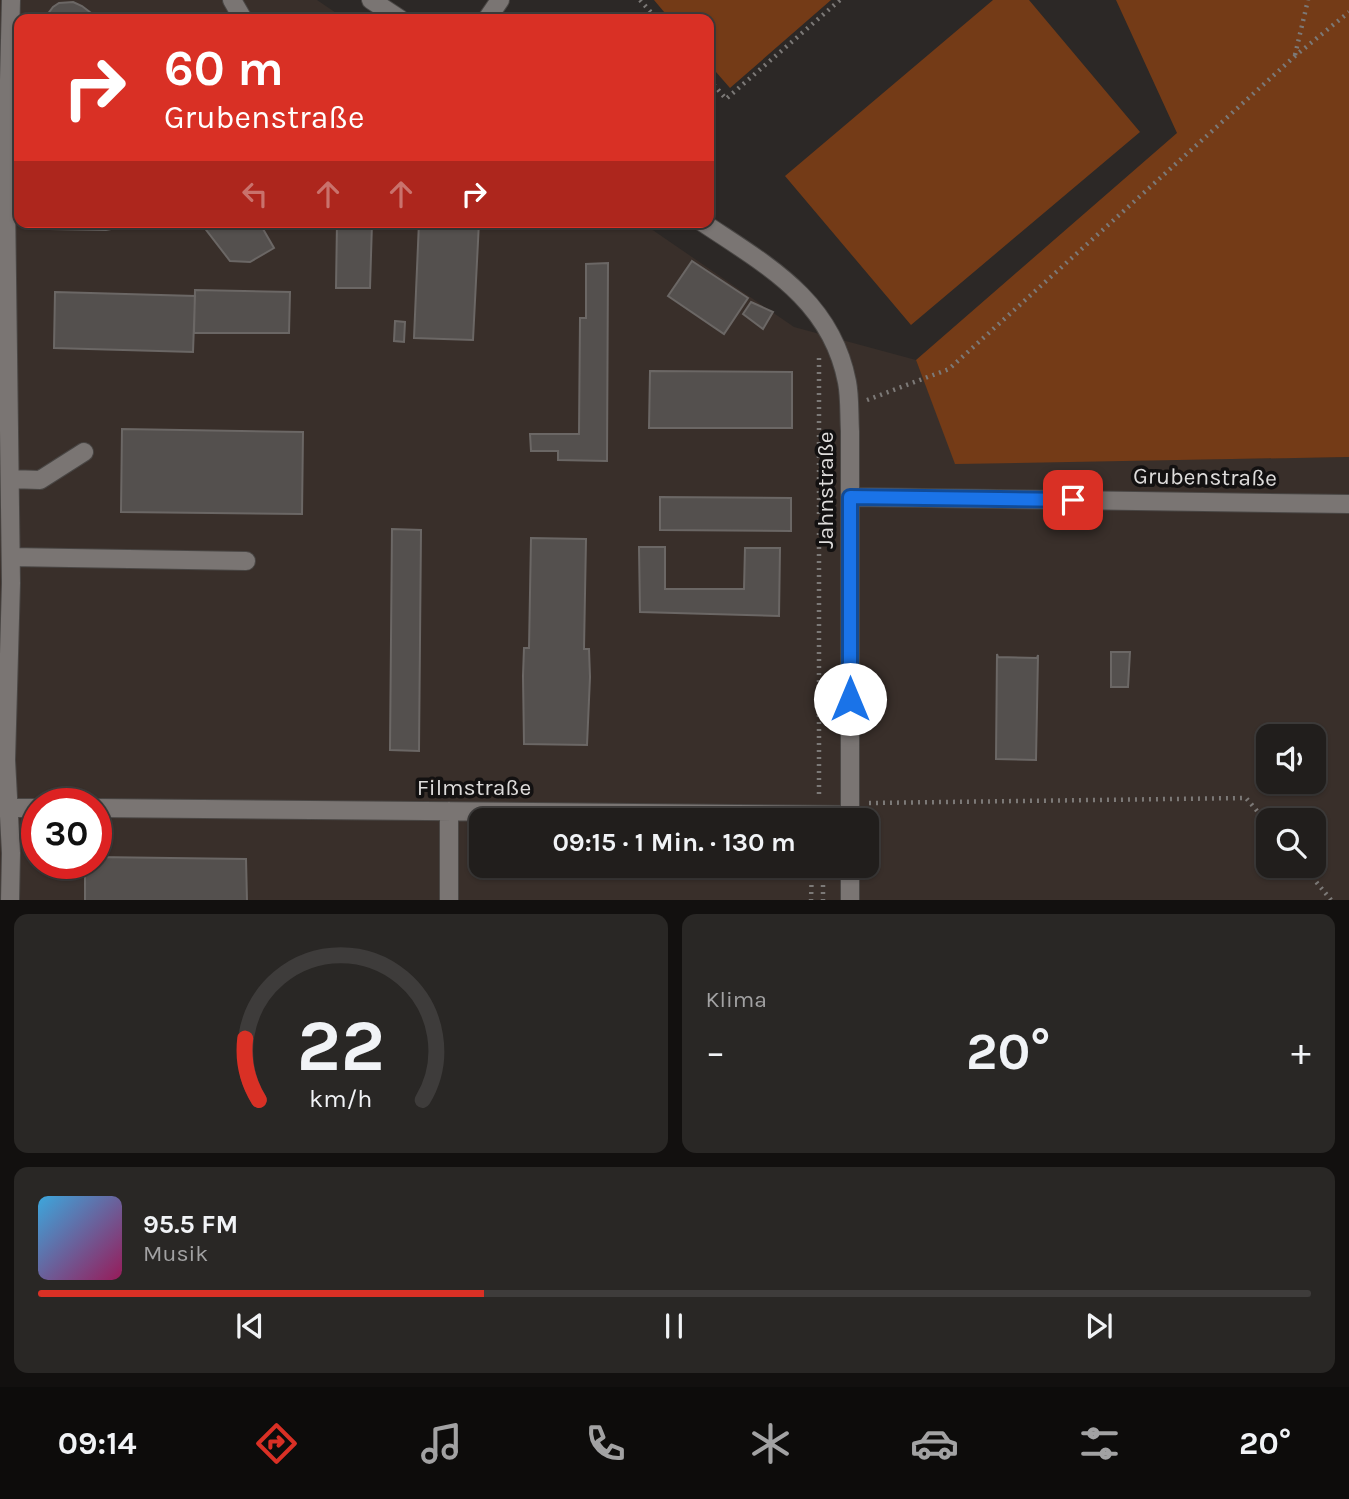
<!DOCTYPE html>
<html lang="de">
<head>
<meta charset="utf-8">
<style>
	body { margin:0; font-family:Karla,sans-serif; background:#292725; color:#f1f3f6; height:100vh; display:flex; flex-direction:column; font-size:26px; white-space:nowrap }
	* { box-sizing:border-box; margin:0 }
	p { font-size:23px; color:#a2a2a3 }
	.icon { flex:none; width:38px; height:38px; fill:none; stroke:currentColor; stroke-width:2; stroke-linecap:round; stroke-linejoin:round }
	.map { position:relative; height:900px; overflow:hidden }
	.panel { display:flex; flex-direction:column; gap:14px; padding:14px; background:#12100f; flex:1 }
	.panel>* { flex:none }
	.guide { position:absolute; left:14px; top:14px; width:700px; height:214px; border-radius:14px; box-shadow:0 2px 5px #0004,0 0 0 2px #3e3c3b; background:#d93025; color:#fff; overflow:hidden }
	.buttons { position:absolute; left:1256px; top:724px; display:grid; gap:14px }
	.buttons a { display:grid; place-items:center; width:70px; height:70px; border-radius:14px; background:#211e1c; box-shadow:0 2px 5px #0004,0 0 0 2px #3e3c3b; font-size:35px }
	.speed { position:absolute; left:21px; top:788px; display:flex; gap:14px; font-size:35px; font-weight:700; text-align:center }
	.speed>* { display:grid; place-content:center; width:91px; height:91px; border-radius:50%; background:#211e1c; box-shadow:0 2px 5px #0004,0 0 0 2px #3e3c3b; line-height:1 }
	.speed .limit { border:10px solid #d22; background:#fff; color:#111 }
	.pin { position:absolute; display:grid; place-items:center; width:60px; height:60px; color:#fff; margin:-30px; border-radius:14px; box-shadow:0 4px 10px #0006 }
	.me { position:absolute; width:77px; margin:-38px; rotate:0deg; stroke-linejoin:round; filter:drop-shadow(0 0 5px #0008) }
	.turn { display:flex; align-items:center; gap:24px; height:147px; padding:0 35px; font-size:32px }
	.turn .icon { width:91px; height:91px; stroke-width:2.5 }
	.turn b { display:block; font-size:49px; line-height:60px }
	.lanes { display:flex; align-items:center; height:66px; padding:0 35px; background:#0003; justify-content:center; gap:35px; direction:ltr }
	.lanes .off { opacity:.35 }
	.big { font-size:52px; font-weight:700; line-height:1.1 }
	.panel .widget { flex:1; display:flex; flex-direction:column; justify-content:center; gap:10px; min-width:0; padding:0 24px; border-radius:14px; background:#292725 }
	.panel .dial { align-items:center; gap:0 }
	.dial svg { height:182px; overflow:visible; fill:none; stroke:#3e3c3b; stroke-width:7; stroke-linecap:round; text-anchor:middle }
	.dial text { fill:#f1f3f6; stroke:none }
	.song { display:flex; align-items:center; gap:21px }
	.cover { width:84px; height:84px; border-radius:10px; background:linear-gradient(135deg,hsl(200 70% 55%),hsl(330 70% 35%)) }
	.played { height:7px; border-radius:4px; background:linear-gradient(90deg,#d93025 35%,#3e3c3b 35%) }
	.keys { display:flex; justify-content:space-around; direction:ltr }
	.heat { display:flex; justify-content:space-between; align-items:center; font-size:38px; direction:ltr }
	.panel .tiles { flex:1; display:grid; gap:14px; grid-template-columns:1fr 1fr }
	.widget:last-child { grid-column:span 2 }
	.trip { position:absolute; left:469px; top:808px; width:410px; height:70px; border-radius:14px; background:#211e1c; box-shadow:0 2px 5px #0004,0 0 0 2px #3e3c3b; font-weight:700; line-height:70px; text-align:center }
	.tab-bar { display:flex; height:112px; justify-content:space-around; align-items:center; background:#0d0c0b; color:#a2a2a3 }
	.tab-bar .icon { width:49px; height:49px }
	.tab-bar .current { color:#d93025 }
	.tab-bar b { font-size:32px; color:#f1f3f6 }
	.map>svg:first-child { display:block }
</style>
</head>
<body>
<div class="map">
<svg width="1349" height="901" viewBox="0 0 1349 901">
	<rect width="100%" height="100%" fill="#2c2826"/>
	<!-- built -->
	<path fill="#392f2a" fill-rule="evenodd" d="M0,0h317l28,19h-326v203h622l153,105 122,33 40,103 393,-6v443l-1349,1zM1269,737h45v45h-45zM37,803h59v60h-59zM481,821h385v45h-385zM1269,821h45v45h-45z"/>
	<!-- green -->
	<path fill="#743b17" d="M654,0h177l-101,88 -21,-24v-45h-39z
		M993,0h36l111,132 -229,193 -126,-149z
		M1116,0h233v457l-394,7 -39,-104 261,-227z"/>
	<!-- building -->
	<path fill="#54504e" stroke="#6b6765" stroke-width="2" d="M73,2l9,4 17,13h-55l9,-12 6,-4z
		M50,222h97l-41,8 -56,-1z
		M200,222h59l15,26 -24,14 -20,-1z
		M337,222l35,1 -2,65h-34z
		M419,222h60l-6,118 -59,-2z
		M692,261l56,37 -24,36 -56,-38z
		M608,263l-1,198 -49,-1v-9h-27l-1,-17h49l1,-116h6v-54z
		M195,290l95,2 -1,41h-95z
		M55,292l140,4 -2,56 -139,-4z
		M751,302l22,10 -10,17 -20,-15z
		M395,321l10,1 -1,20 -10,-1z
		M650,371l142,1v56h-143z
		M122,429l181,3 -1,82 -181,-2z
		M660,497l131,1v33l-131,-1z
		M392,529l29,1 -2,221 -29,-1z
		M531,538l55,1 -2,110h5l1,28 -3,68 -63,-1 -1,-68 1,-28h5z
		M639,547h26v42h79l1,-41h35l-1,68 -139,-4z
		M1111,652h19l-2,35h-17z
		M997,654l1,3 39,1 1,-3 -2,105 -40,-1z
		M96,857l150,2 1,42h-162v-26h-4v-12h15z"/>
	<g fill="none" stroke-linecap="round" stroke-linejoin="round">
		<!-- minor casing -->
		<g stroke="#494644" stroke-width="20">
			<path id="minor" d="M232,0l11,19
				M371,0l29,19
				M487,19l13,-19
				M702,222c64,43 129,77 145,160 3,15 2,33 3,49v390
				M10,479l30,1 44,-28
				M850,497l499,7
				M11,557l235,4
				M0,808h37
				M96,808l754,7
				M10,901l1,-48 -5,-93 5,-177 -5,-382 5,-201
				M449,901v-90
				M850,901v-35"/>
		</g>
		<!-- path -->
		<path stroke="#7c7977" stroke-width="4.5" stroke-dasharray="2 5" stroke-linecap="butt" d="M640,0l17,19
			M1295,55l13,-55
			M709,79l17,20 114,-99
			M674,222l11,8
			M819,358v439
			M867,400l82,-31 346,-313 54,-44
			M869,803l377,-5 23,27
			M1303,866l29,35
			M811,901l1,-35
			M823,901v-35"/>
		<!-- minor -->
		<use href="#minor" stroke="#7a7573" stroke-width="18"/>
	</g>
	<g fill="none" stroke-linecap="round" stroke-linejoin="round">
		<!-- route casing -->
		<g stroke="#114b97" stroke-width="18">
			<path id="route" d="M850,699v-202l223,3"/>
		</g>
		<!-- route -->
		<use href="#route" stroke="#1a73e8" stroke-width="12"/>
	</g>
	<g text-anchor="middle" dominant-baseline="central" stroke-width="7" stroke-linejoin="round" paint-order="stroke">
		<!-- street labels -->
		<g font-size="23" fill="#dedcdb" stroke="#131111">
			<text transform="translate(1205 477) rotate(1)">Grubenstraße</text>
			<text transform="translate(825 490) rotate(-90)">Jahnstraße</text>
			<text x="474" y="787">Filmstraße</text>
		</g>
	</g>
</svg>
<div class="buttons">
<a><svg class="icon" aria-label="sound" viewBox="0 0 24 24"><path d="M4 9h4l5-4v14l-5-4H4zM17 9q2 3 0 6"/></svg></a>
<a><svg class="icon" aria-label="search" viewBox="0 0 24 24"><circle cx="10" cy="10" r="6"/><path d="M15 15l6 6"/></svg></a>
</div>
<div class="speed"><div class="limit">30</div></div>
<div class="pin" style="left:1073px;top:500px;background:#d93025"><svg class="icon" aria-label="arrive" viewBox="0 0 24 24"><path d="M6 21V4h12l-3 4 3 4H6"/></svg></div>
<svg class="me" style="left:850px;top:699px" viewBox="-20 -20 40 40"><circle r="19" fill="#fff"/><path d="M0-13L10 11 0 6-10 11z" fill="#1a73e8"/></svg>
<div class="trip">09:15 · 1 Min. · 130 m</div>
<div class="guide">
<div class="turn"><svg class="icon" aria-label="right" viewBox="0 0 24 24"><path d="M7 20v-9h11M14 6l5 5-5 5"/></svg><div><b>60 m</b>Grubenstraße</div></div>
<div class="lanes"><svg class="icon off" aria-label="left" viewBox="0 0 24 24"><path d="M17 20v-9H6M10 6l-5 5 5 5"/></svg><svg class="icon off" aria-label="ahead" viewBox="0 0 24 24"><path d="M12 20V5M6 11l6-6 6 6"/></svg><svg class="icon off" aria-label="ahead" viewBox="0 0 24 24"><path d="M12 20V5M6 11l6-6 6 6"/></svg><svg class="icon" aria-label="right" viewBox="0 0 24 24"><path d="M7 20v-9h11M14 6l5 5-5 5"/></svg></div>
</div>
</div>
<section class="panel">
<div class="tiles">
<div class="widget dial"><svg viewBox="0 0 100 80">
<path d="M14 69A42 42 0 1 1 86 69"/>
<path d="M14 69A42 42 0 0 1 8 42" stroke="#d93025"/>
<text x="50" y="56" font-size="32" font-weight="700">22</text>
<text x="50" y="72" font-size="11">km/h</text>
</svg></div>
<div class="widget"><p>Klima</p>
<div class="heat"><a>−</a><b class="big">20°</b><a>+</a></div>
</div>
<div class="widget">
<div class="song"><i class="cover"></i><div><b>95.5 FM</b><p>Musik</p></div></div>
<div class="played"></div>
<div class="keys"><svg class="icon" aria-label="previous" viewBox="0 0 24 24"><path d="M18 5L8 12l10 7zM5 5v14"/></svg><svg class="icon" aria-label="pause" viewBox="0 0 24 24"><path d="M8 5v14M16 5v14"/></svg><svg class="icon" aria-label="next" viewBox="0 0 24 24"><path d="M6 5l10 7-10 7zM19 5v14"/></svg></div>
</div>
</div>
</section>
<nav class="tab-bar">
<b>09:14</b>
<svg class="icon current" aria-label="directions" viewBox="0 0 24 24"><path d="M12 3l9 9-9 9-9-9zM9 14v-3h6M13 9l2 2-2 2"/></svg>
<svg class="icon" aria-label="music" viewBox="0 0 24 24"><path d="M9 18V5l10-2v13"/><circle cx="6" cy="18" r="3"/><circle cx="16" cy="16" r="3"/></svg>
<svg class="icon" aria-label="phone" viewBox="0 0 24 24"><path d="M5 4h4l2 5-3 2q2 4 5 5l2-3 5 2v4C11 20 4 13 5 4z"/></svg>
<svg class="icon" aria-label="climate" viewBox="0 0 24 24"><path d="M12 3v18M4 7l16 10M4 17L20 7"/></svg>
<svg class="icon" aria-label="car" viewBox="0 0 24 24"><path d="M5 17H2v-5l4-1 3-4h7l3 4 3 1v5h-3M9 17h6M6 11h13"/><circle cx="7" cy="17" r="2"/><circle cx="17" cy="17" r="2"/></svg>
<svg class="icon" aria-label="filters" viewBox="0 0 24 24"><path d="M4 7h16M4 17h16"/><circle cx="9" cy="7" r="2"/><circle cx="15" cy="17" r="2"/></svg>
<b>20°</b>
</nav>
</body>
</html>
